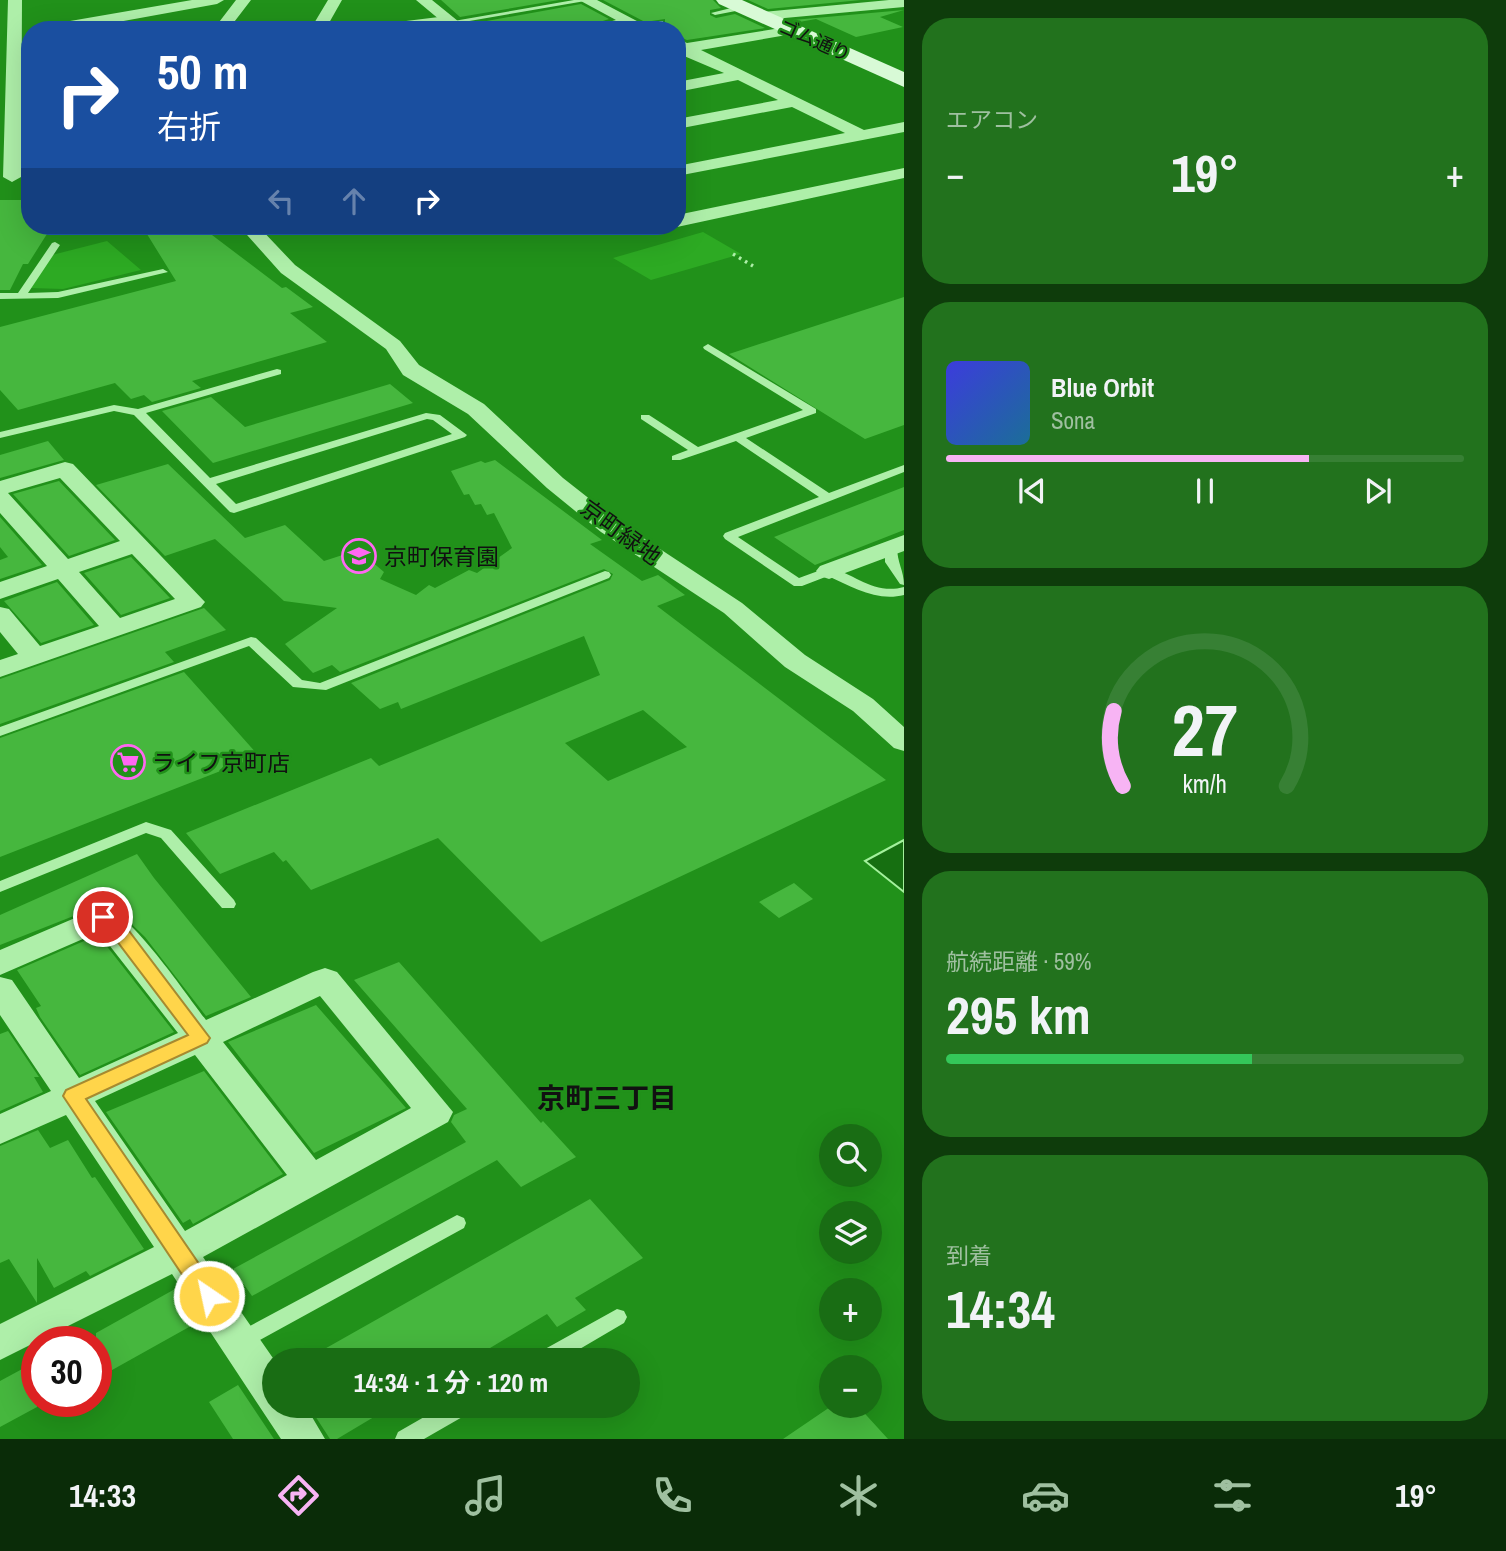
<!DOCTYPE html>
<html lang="ja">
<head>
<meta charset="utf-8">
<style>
	body { margin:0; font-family:"Archivo Narrow","Noto Sans JP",sans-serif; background:#22721d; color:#f1f3f6; height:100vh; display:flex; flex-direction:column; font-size:26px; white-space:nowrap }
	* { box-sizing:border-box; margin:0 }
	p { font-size:23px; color:#9fc0a0 }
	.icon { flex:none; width:38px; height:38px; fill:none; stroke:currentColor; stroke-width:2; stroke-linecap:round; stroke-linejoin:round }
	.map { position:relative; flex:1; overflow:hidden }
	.side { display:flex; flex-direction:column; gap:18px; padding:18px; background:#0e3c0b; width:602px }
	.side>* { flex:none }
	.hud { position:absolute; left:21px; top:21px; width:665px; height:214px; border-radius:28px; box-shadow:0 7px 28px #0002; background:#1a4fa0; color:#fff; overflow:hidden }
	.buttons { position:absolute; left:819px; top:1124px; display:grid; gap:14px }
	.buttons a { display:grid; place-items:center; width:63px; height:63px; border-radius:50%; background:#196d14; box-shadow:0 7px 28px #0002; font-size:35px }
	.speed { position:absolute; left:21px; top:1326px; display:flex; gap:14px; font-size:35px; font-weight:700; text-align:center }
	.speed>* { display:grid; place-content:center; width:91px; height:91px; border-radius:50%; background:#196d14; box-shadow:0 7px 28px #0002; line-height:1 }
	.speed .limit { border:10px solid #d22; background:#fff; color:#111 }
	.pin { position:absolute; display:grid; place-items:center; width:60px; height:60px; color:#fff; margin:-30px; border:4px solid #fff; border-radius:50%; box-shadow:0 2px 7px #0007 }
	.me { position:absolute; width:77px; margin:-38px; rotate:326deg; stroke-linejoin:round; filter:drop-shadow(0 0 5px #0008) }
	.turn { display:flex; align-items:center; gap:24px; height:147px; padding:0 21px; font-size:32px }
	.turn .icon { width:91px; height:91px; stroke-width:2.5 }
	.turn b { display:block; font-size:49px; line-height:60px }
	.lanes { display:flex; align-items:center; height:66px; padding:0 21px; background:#0003; justify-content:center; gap:35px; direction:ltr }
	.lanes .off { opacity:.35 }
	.big { font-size:52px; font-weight:700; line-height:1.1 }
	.side .card { flex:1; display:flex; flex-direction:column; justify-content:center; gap:10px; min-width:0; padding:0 24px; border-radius:28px; background:#22721d }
	.side .dial { align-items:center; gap:0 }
	.dial svg { height:182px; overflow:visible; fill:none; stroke:#378034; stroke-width:7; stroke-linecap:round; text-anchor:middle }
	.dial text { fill:#f1f3f6; stroke:none }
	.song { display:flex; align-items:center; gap:21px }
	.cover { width:84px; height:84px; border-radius:10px; background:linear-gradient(135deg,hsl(240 70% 55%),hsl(200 70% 35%)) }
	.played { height:7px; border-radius:4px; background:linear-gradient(90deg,#f7b4f4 70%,#378034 70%) }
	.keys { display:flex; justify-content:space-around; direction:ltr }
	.heat { display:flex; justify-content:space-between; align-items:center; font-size:38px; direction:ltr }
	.charge { height:10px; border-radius:5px; background:linear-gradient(90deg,#34c759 59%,#378034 0) }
	.trip { position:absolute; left:262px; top:1348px; width:378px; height:70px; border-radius:35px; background:#196d14; box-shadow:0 7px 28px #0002; font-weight:700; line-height:70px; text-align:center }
	.menu { display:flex; height:112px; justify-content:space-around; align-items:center; background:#0a2c08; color:#9fc0a0 }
	.menu .icon { width:49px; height:49px }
	.menu .current { color:#f7b4f4 }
	.menu b { font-size:32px; color:#f1f3f6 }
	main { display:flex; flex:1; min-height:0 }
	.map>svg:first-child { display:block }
</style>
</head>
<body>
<main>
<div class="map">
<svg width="904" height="1439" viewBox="0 0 904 1439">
	<rect width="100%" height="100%" fill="#21911a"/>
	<!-- green -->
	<path fill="#2daa23" d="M703,232l38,22 -90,26 -38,-22z
		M107,241l34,29 -78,19 -32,-1 21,-33z"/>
	<!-- water -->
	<path fill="#166f11" stroke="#a3f19c" stroke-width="2" d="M904,840v52l-39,-31z"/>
	<!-- building -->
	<path fill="#46b73e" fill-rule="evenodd" d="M441,0h118l-99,17z
		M603,0h110l8,8 -11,2v5l6,3 19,-4 30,14 -78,12 -10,-4v-6h-21l9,-3v-8l-20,3z
		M748,0h113l-93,9z
		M581,4l28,15 -34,11h-94l-11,-6z
		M904,10l-24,7 23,10 -47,10 -40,-18 -17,3 -6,-2z
		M0,200h30v26h22l-24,38h-5l-13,26h-10z
		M142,226h75l-5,9 70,53 4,-1 27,20 -23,6 37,29 -135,39 9,7 -49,14 -8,-7 -13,4 -16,-16 -97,27 -18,-20v-63l176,-46z
		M904,297v128l-39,14 -136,-85z
		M390,384l23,19 -200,60 -51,-52 49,-14 34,30z
		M48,441l16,19 -64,18v-23z
		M495,460l107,80 -12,4 52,37 16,-6 27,20 -28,11 229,174 -345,162 -103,-104 -127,52 -25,-30 -3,2 -9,-10 -54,22 -34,-41 185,-75 8,8 221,-91 -16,-39 -183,73 -3,-7 -18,7 -29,-26 259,-103 3,-6 -9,-5 -264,103 -8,-7 -19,8 -28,-29 52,-36 -53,-7 -69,-62 -50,17 -69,-71 72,-21 77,74 40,-13 39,36 34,-11 26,22 -4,7 36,16 13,-10 6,3 34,-18 8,3 35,-25 -18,-35 -7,2 -6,-11 -6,1 -6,-11 -5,1 -13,-24 30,-10 4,2zM643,710l44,37 -79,34 -43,-38z
		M59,481l56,59 -46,16 -56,-62z
		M904,487v43l-89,35 -41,-28z
		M0,517l42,48 -42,14v-19l8,-3 -8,-10z
		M131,557l39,41 -49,17 -37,-42z
		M57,582l37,43 -53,18 -37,-42z
		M204,608l22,22 -61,22 9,10 -174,62v-45z
		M184,672l75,84 -259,101v-119z
		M137,854l17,24 97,119 -45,19 -61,-79 -28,-27 -13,-6 -104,41v-30z
		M794,883l19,16 -34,19 -20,-16z
		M98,935l76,97 -94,43 -40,-58 -4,-9 5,-2 -24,-36z
		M399,962l142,161 2,-2 33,36 -55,30 -24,-27 -245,136 -19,-27 233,-127 -15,-20 3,-7 13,-6 -113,-129z
		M316,1005l90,103 -92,45 -86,-111z
		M8,1031l31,46h-5l9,15 -43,19v-77z
		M204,1071l79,103 -90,50 -3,-5 -7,4 -77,-111z
		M38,1130l12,18 18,-8 24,38 3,-1 49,72 -54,27 -4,-5 -32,17 -17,-30v45l-28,-44 -9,4v-117z
		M590,1199l53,59 -68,40 11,12 -29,17 -10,-13 -77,46h-165z
		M175,1289l23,33 -102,57v-46z
		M37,1361v46l-37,20v-46z
		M238,1385l36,54h-41l-24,-37z
		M308,1405h86l-57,34h-7z
		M833,1405h24l31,34h-105z"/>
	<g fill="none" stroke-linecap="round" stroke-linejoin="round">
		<!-- path -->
		<path stroke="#aeefa9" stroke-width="3.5" stroke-dasharray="2.5 4.5" stroke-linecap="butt" d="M733,254l20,12"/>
		<!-- lane -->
		<path fill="#aeefa9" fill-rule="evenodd" d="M574,0h17l-139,24 -4,-2z
			M743,5l4,2 -1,2 -31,6 -4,-2z
			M447,16h3v4l-38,5 -2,5h-8l4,-9z
			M660,21h3v4l-22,4 -4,-2z
			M55,242l5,3 -32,48 30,-1 105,-23 5,3 -110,26 -58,1v-6h18l34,-50z
			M708,344l108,65v4l-70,25 83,55 75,-28v7l-166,65 61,41 30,-11c27,8 46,28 75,20v8c-27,7 -52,-8 -76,-19l-26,10h-8l-69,-47 -2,-3 2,-3 94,-36 -83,-56 -56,19h-8v-4l16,-6 -47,-31v-4h8l49,32 105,-37 -99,-61 -1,-2z
			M277,369l4,1v4l-135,39 64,65 216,-65 14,2 27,20 -2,2 -231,76 -4,-1 -96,-97 -20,-4 -114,27v-6l114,-27 24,4zM427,419l6,1 19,14 -216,70 -20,-20z
			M891,543l6,4c0,15 7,24 7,38l-4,-1 -15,-22v-15z
			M605,571l4,1 2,3 -2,3 -283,112 -33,-3 -44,-41 -249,90v-9l251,-90 5,1 46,42 18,3z
			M146,822l25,8 63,70 2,4 -2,4h-12l-61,-70 -15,-5 -146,59v-11z
			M457,1215l7,3 2,5 -2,5 -217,119 -7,3 -7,-3 -3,-6 3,-6z
			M617,1309l7,2 3,6 -3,6 -63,37h-28l3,-6z
			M445,1405h29l-3,7 -47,27h-29l3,-7z"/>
		<!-- street -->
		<path fill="#aeefa9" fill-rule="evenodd" d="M8,0h14l-1,177 -9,5 -9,-5z
			M192,0h32l-7,4 -143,26h-34l7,-5z
			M236,0h15l-23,30h-15z
			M328,0h14l-17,30h-15z
			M416,0h16l37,30h-17z
			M579,0h18l57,30 -25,-3 -52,3 39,-10z
			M889,0h15v7l-141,13 -7,-4 7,-4z
			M799,25l7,4 -2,3 -103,18 163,80 40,-8v10l-227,44v-10l168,-33 -53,-26 -115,22v-10l101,-19 -40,-20 -61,12v-10l47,-9 -47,-20v-14l10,4z
			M904,168v10l-227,49 -3,-1h3v-11z
			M239,226h19l37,39 105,76 19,24 65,39 79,74 56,44 123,81 63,52 68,44 31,28v24l-10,-3 -41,-37 -68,-44 -61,-54 -123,-81 -54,-44 -79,-74 -65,-39 -17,-26 -105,-76z
			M65,462l8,2 132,138 -4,5 -201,70v-17l18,-6 -18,-22v-25l9,2 31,37 59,-20 -41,-47 -58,20v-17l47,-16 -47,-53v-32zM60,478l60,63 -52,18 -60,-66zM132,554l43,45 -55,19 -41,-46z
			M904,535v16l-75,28 -9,-3 -4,-5 4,-5z
			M103,906c30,9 82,87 103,114l107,-48 12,-4 12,4 116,140 -5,10 -245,135 72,104v44h30l20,34h-44l-109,-165 -172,86v-36l154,-77 -88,-132 -66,29v-30l51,-23 -51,-76v-38l12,3 67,98 99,-45 -79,-101 -99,43v-25zM320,996l91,112 -95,52 -93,-118zM195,1055l92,120 -102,56 -90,-130z"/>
		<!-- secondary -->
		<path fill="#d8fad6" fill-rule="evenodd" d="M716,0h26l162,72v15l-185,-83z"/>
	</g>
	<!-- route -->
	<path fill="#ffd54a" stroke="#a68a30" stroke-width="2" d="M103,911l23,16 84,111 -3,5 -121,56 131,191 3,6 -3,7 -8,3 -8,-3 -138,-207 3,-6 122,-55 -75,-99 -19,-19z"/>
	<!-- icons -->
	<defs>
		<g id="school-ring" transform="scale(1.75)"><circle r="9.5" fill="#21911a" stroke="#ff67f2" stroke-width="1.5"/><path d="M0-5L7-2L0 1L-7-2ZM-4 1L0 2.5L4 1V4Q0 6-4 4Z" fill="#ff67f2"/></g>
		<g id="supermarket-ring" transform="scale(1.75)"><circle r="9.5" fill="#21911a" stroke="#ff67f2" stroke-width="1.5"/><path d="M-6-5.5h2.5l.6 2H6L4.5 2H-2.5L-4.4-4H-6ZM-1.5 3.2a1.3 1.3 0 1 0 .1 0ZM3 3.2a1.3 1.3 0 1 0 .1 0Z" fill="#ff67f2"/></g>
	</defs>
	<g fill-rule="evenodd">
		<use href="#school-ring" x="359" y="556"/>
		<use href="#supermarket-ring" x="128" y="762"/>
	</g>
	<g text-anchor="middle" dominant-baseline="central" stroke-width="5" stroke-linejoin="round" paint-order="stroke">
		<!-- far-street labels -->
		<g font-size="19" fill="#111" stroke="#21911a">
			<text transform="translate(815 40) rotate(24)">ゴム通り</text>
		</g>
		<!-- street labels -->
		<g font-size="23" fill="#111" stroke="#21911a">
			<text transform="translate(621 532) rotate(36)">京町緑地</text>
		</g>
		<!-- poi labels -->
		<g font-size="23" fill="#111" stroke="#21911a" text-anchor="start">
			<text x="384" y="556">京町保育園</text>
			<text x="152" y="762">ライフ京町店</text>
		</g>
		<!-- near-neighbourhood labels -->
		<g font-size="28" font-weight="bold" fill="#111" stroke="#21911a">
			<text x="607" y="1098">京町三丁目</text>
		</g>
	</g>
</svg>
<div class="buttons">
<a><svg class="icon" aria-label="search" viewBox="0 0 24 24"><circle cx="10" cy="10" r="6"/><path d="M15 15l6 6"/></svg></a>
<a><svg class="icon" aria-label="layers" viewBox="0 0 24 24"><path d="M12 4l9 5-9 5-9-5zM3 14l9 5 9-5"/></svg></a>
<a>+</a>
<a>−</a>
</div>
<div class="speed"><div class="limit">30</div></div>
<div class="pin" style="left:103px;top:917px;background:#d93025"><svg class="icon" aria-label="arrive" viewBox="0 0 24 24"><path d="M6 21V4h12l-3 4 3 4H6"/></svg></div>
<svg class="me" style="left:209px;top:1296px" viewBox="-20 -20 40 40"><circle r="17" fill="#ffd54a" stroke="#fff" stroke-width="3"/><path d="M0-11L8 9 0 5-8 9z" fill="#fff"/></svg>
<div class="trip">14:34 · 1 分 · 120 m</div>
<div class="hud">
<div class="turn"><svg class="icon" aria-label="right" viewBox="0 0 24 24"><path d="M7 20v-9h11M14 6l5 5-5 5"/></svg><div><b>50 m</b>右折</div></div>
<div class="lanes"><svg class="icon off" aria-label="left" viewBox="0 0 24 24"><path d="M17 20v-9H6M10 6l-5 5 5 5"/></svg><svg class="icon off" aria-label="ahead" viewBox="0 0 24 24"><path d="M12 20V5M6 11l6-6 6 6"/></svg><svg class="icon" aria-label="right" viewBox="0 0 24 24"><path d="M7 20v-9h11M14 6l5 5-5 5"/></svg></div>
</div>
</div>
<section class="side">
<div class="card"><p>エアコン</p>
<div class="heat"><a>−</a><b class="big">19°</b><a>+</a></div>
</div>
<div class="card">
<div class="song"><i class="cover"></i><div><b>Blue Orbit</b><p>Sona</p></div></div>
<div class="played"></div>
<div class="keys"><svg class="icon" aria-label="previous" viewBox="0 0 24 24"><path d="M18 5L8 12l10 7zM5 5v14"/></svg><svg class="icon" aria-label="pause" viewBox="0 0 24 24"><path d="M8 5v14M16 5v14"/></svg><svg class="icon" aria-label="next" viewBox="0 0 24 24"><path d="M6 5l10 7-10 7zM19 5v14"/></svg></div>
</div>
<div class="card dial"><svg viewBox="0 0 100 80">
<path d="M14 69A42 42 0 1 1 86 69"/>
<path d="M14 69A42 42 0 0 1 10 36" stroke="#f7b4f4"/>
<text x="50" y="56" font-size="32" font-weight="700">27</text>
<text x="50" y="72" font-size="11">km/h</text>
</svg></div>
<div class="card"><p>航続距離 · 59%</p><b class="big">295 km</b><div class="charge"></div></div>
<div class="card"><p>到着</p><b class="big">14:34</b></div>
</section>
</main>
<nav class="menu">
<b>14:33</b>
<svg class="icon current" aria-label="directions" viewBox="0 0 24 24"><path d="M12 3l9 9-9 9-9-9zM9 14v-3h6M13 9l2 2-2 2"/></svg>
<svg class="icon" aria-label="music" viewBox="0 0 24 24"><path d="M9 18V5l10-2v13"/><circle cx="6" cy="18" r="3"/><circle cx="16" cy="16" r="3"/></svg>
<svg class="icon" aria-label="phone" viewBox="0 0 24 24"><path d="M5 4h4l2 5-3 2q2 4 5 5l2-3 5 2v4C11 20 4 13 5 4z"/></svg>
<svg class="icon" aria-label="climate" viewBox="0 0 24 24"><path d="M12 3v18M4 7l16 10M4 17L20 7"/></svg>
<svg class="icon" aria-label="car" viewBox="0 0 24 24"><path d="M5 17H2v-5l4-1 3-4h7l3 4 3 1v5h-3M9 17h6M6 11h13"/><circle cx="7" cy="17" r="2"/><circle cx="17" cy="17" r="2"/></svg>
<svg class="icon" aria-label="filters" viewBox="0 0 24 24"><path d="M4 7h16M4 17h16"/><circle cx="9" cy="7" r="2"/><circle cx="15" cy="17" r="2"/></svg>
<b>19°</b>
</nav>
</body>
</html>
